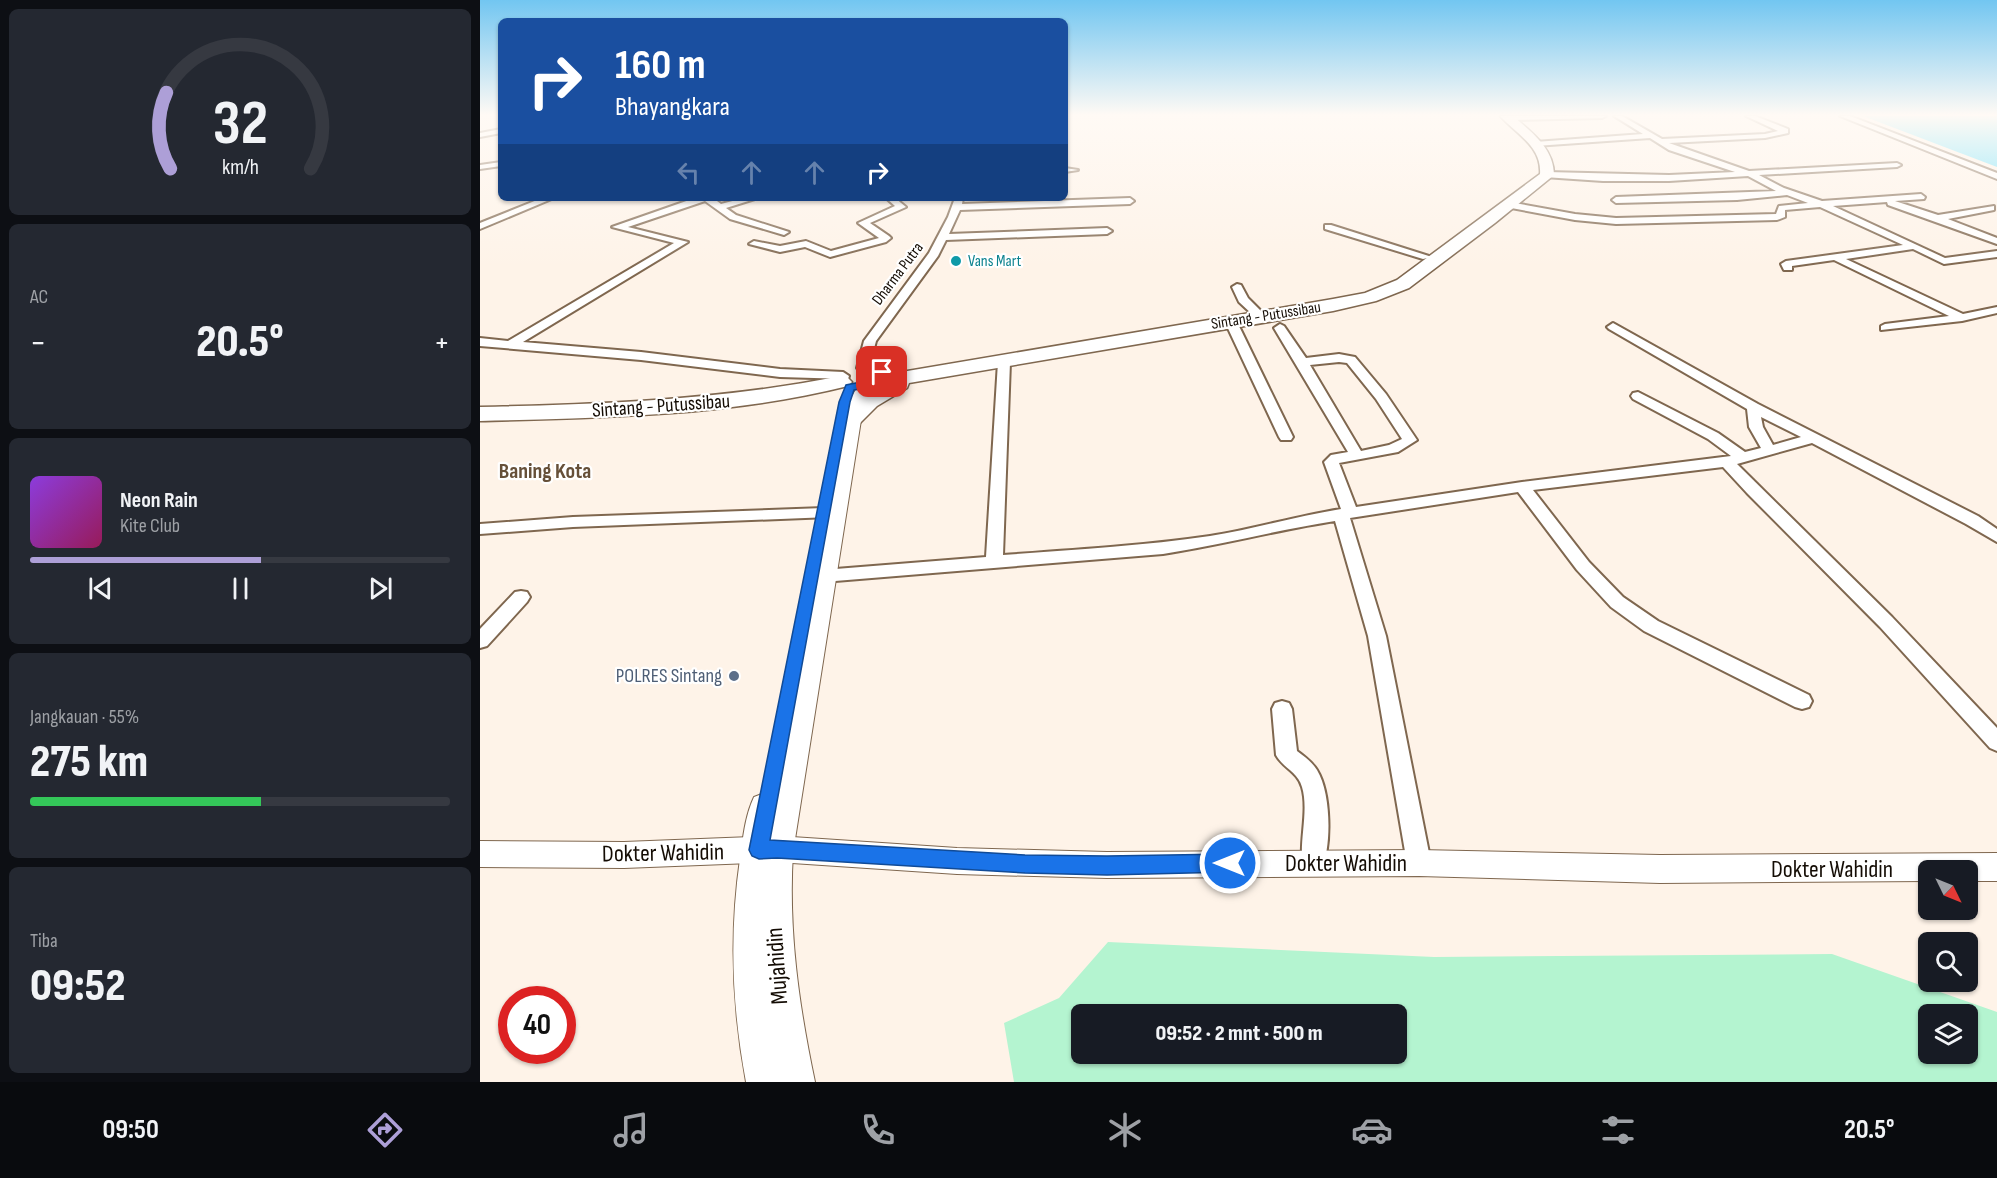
<!DOCTYPE html>
<html lang="id">
<head>
<meta charset="utf-8">
<style>
	body { margin:0; font-family:"Sofia Sans Condensed",sans-serif; background:#242831; color:#f1f3f6; height:100vh; display:flex; flex-direction:column; font-size:22px; white-space:nowrap }
	* { box-sizing:border-box; margin:0 }
	p { font-size:20px; color:#9ea1a6 }
	.icon { flex:none; width:33px; height:33px; fill:none; stroke:currentColor; stroke-width:2; stroke-linecap:round; stroke-linejoin:round }
	.map { position:relative; flex:1; overflow:hidden }
	.sheet { display:flex; flex-direction:column; gap:9px; padding:9px; background:#0d0f14; width:480px }
	.sheet>* { flex:none }
	.hud { position:absolute; left:18px; top:18px; width:570px; height:183px; border-radius:9px; box-shadow:0 2px 4px #0004; background:#1a4fa0; color:#fff; overflow:hidden }
	.needle { width:39px; rotate:133deg }
	.tools { position:absolute; left:1438px; top:860px; display:grid; gap:12px }
	.tools a { display:grid; place-items:center; width:60px; height:60px; border-radius:9px; background:#171b24; box-shadow:0 2px 4px #0004; font-size:30px }
	.speed { position:absolute; left:18px; top:986px; display:flex; gap:12px; font-size:30px; font-weight:700; text-align:center }
	.speed>* { display:grid; place-content:center; width:78px; height:78px; border-radius:50%; background:#171b24; box-shadow:0 2px 4px #0004; line-height:1 }
	.speed .limit { border:9px solid #d22; background:#fff; color:#111 }
	.pin { position:absolute; display:grid; place-items:center; width:51px; height:51px; color:#fff; margin:-26px; border-radius:12px; box-shadow:0 3px 9px #0006 }
	.me { position:absolute; width:66px; margin:-33px; rotate:270deg; stroke-linejoin:round; filter:drop-shadow(0 0 4px #0008) }
	.turn { display:flex; align-items:center; gap:21px; height:126px; padding:0 18px; font-size:27px }
	.turn .icon { width:78px; height:78px; stroke-width:2.5 }
	.turn b { display:block; font-size:42px; line-height:51px }
	.lanes { display:flex; align-items:center; height:57px; padding:0 18px; background:#0003; justify-content:center; gap:30px; direction:ltr }
	.lanes .off { opacity:.35 }
	.big { font-size:45px; font-weight:800; line-height:1.1 }
	.sheet .widget { flex:1; display:flex; flex-direction:column; justify-content:center; gap:9px; min-width:0; padding:0 21px; border-radius:9px; background:#242831 }
	.sheet .dial { align-items:center; gap:0 }
	.dial svg { height:156px; overflow:visible; fill:none; stroke:#363941; stroke-width:7; stroke-linecap:round; text-anchor:middle }
	.dial text { fill:#f1f3f6; stroke:none }
	.song { display:flex; align-items:center; gap:18px }
	.cover { width:72px; height:72px; border-radius:9px; background:linear-gradient(135deg,hsl(270 70% 55%),hsl(330 70% 35%)) }
	.played { height:6px; border-radius:3px; background:linear-gradient(90deg,#ad9fd7 55%,#363941 55%) }
	.keys { display:flex; justify-content:space-around; direction:ltr }
	.heat { display:flex; justify-content:space-between; align-items:center; font-size:33px; direction:ltr }
	.charge { height:9px; border-radius:4px; background:linear-gradient(90deg,#34c759 55%,#363941 0) }
	.trip { position:absolute; left:591px; top:1004px; width:336px; height:60px; border-radius:9px; background:#171b24; box-shadow:0 2px 4px #0004; font-weight:800; line-height:60px; text-align:center }
	.menu { display:flex; height:96px; justify-content:space-around; align-items:center; background:#090b0e; color:#9ea1a6 }
	.menu .icon { width:42px; height:42px }
	.menu .selected { color:#ad9fd7 }
	.menu b { font-size:27px; color:#f1f3f6 }
	main { display:flex; flex:1; min-height:0 }
	.map>svg:first-child { display:block }
</style>
</head>
<body>
<main>
<section class="sheet">
<div class="widget dial"><svg viewBox="0 0 100 80">
<path d="M14 69A42 42 0 1 1 86 69"/>
<path d="M14 69A42 42 0 0 1 12 30" stroke="#ad9fd7"/>
<text x="50" y="56" font-size="32" font-weight="700">32</text>
<text x="50" y="72" font-size="11">km/h</text>
</svg></div>
<div class="widget"><p>AC</p>
<div class="heat"><a>−</a><b class="big">20.5°</b><a>+</a></div>
</div>
<div class="widget">
<div class="song"><i class="cover"></i><div><b>Neon Rain</b><p>Kite Club</p></div></div>
<div class="played"></div>
<div class="keys"><svg class="icon" aria-label="previous" viewBox="0 0 24 24"><path d="M18 5L8 12l10 7zM5 5v14"/></svg><svg class="icon" aria-label="pause" viewBox="0 0 24 24"><path d="M8 5v14M16 5v14"/></svg><svg class="icon" aria-label="next" viewBox="0 0 24 24"><path d="M6 5l10 7-10 7zM19 5v14"/></svg></div>
</div>
<div class="widget"><p>Jangkauan · 55%</p><b class="big">275 km</b><div class="charge"></div></div>
<div class="widget"><p>Tiba</p><b class="big">09:52</b></div>
</section>
<div class="map">
<svg width="1517" height="1082" viewBox="0 0 1517 1082">
	<rect width="100%" height="100%" fill="#fef3e8"/>
	<!-- green -->
	<path fill="#b4f4d0" fill-rule="evenodd" d="M628,942l326,15 398,-3 165,58v70h-983l-10,-59 55,-25zM602,1014h314v39h-314zM1449,1014h39v39h-39z"/>
	<!-- water -->
	<path fill="#61e0ff" d="M1383,116h134v51z"/>
	<g fill="none" stroke-linecap="round" stroke-linejoin="round">
		<!-- minor casing -->
		<g stroke="#7f674f" stroke-width="4">
			<path id="minor" d="M1034,116h92l-4,2 -93,2 -4,-2z
				M1134,116h8l40,23 103,-5 13,-3 -32,-15h9l33,13v4l-23,5 -96,5 80,28 148,-8 4,2 -4,2 -138,8 25,13 38,13 99,-7 4,3 -1,2 -29,2 43,14 56,-9v4l-46,9 49,19v6l-109,-39 -1,-3 -54,4 112,52 52,-7v6l-53,7 -31,-15 -67,10 117,55 34,-7v6l-35,8 -81,9v-4l4,-2 64,-8 -115,-56 -42,6v4h-8l-3,-6 5,-3 117,-16 -83,-38 -35,3v7l-8,3 -161,4 -41,-4 -69,-13v-4l3,-1 66,12 41,4 160,-4 3,-8 29,-3 -21,-8 -50,5 -121,3 -4,-3 4,-3 160,-6 -28,-15 -79,5h-66l-59,-4 -1,-2 4,-3 122,3 66,-3 -66,-22 -19,-12 -115,8 -4,-2 4,-2 108,-8z
				M1360,116h10l147,57v6z
				M21,129v4l-21,4v-4z
				M21,162v4l-21,3v-4z
				M585,168l13,2 -13,2z
				M62,198h12l-74,31v-6z
				M215,198h18l8,6 23,-6h14l-32,10 10,7 53,17 -5,3 -54,-16 -25,-18 -77,26 60,15 -165,100 118,10 139,17 63,3 6,4 -1,3 -68,-2 -139,-17 -161,-14v-8l28,3 166,-98 -62,-16z
				M406,198h9l11,9 -36,16 19,13 2,2 -5,4 -56,15 -25,-10 -25,5 -31,-8 5,-3 26,5 26,-5 25,10 48,-13 -21,-15 37,-17z
				M475,198h8l-1,6 168,-6 4,3 -4,3 -170,6 -11,24 158,-6 5,3 -5,3 -161,6 -8,16 -62,85 -7,27 -2,3h-8l-2,-3 7,-27 65,-88 19,-36z
				M845,225h6l101,32 -9,2 -98,-30z
				M757,284l4,1 7,13 13,13v4h-8l-14,-13 -7,-15z
				M751,319l6,3 56,115 -2,3h-10l-2,-3 -54,-115z
				M1133,323l145,81 220,112 19,13v13l-31,-18 -154,-81 -75,21 155,153 105,111v23l-7,-3 -110,-121 -133,-134 -24,-26 -190,23 56,72 34,35 35,24 151,74 3,6 -3,6 -7,2 -7,-2 -151,-76 -33,-24 -34,-37 -59,-78 -168,26 36,118 45,227 -4,8 -8,3 -8,-3 -4,-8 -39,-227 -33,-115c-58,9 -114,24 -172,33l-340,28 -6,-2 -3,-4 3,-4 6,-2 163,-13 12,-195 6,-4 6,4 -7,193c69,-5 138,-9 207,-19 44,-7 87,-20 131,-27l-17,-47 7,-7 17,-3 -74,-124 6,-4 4,2 22,32 33,-4 16,3 31,37 31,46 -19,12 -59,11 17,44 166,-25 209,-26 -23,-17 -75,-40 -2,-3 2,-3 5,-1 80,41 27,19 16,-4 -12,-21 -2,-18 -138,-80 -2,-2zM859,362l8,1 29,36 26,40 -13,6 -28,6 -51,-86zM1281,417l40,20 -28,8 -10,-18z
				M344,508l6,1 2,4 -2,4 -257,10 -93,7v-10l93,-7z
				M41,591l6,1 3,5 -3,5 -40,44 -7,2v-19l35,-37z
				M802,701l7,2 3,6 5,42c8,6 15,11 20,19 14,23 15,76 4,101l-8,3 -8,-3c-9,-21 5,-58 -3,-84 -4,-15 -19,-19 -26,-32l-4,-46 3,-6z"/>
		</g>
		<!-- tertiary casing -->
		<g stroke="#7f674f" stroke-width="2">
			<path id="tertiary" d="M297,836l180,12 150,4 312,-2 241,5 337,-2v28h-29v-11h-39v11l-269,2 -241,-7 -312,2 -150,-4 -180,-12 -153,6 -144,-1v-26l144,1z"/>
		</g>
		<!-- primary casing -->
		<g stroke="#7f674f" stroke-width="2">
			<path id="primary" d="M387,380l7,2 3,4 -16,34 -68,432c-5,78 6,154 22,230h-69c-14,-75 -17,-147 -6,-223 3,-21 5,-43 14,-62l13,-5 29,-136 43,-236 21,-38z"/>
		</g>
		<!-- trunk casing -->
		<g stroke="#7f674f" stroke-width="3">
			<path id="trunk" d="M1020,116h13c18,16 41,32 41,59l-59,48 -86,65 -33,13 -43,10 -424,72 -2,5 -30,18 -19,19 -8,2 -8,-2 -3,-5 22,-24 12,-7 -7,-1 -3,-5 3,-5 467,-79 32,-6 32,-13 143,-106c2,-28 -24,-40 -40,-58z
				M361,376l7,2 4,4 -4,4c-120,30 -245,32 -368,35v-14c122,-3 242,-7 361,-31z"/>
		</g>
		<!-- minor -->
		<use href="#minor" fill="#fff" fill-rule="evenodd"/>
		<!-- tertiary -->
		<use href="#tertiary" fill="#fff" fill-rule="evenodd"/>
		<!-- primary -->
		<use href="#primary" fill="#fff" fill-rule="evenodd"/>
		<!-- trunk -->
		<use href="#trunk" fill="#fff" fill-rule="evenodd"/>
	</g>
	<!-- sky -->
	<linearGradient id="sky" x2="0" y2="1"><stop stop-color="#72c6f1"/><stop offset="0.43" stop-color="#fffaf5"/><stop offset="1" stop-color="#fffaf5" stop-opacity="0"/></linearGradient>
	<rect width="1517" height="267" fill="url(#sky)"/>
	<!-- route -->
	<path fill="#1a73e8" stroke="#114b97" stroke-width="1.5" d="M402,369l5,3c-5,16 -18,15 -33,18l-4,12 -80,438 255,15 82,1 123,-2 7,2 3,7 -3,7 -7,2 -123,3 -82,-2 -248,-15 -18,1 -7,-3 -3,-6 90,-448 7,-17 25,-5 7,-10z"/>
	<!-- markers -->
	<circle fill="#0f9aa8" stroke="#fff" stroke-width="2" cx="476" cy="261" r="6"/>
	<circle fill="#5c6f8a" stroke="#fff" stroke-width="2" cx="254" cy="676" r="6"/>
	<g text-anchor="middle" dominant-baseline="central" stroke-width="4.5" stroke-linejoin="round" paint-order="stroke">
		<!-- far-culture labels -->
		<g font-size="16" fill="#0d838f" stroke="#fff" text-anchor="start">
			<text x="488" y="261">Vans Mart</text>
		</g>
		<!-- far-street labels -->
		<g font-size="16" fill="#140c04" stroke="#fff">
			<text transform="translate(418 274) rotate(-53)">Dharma Putra</text>
			<text transform="translate(786 316) rotate(-9)">Sintang - Putussibau</text>
		</g>
		<!-- street labels -->
		<g font-size="20" fill="#140c04" stroke="#fff">
			<text transform="translate(181 406) rotate(-4)">Sintang - Putussibau</text>
		</g>
		<!-- service labels -->
		<g font-size="20" fill="#4e5e75" stroke="#fff" text-anchor="end">
			<text x="242" y="676">POLRES Sintang</text>
		</g>
		<!-- quarter labels -->
		<g font-size="22" font-weight="bold" fill="#665039" stroke="#fff">
			<text x="65" y="471">Baning Kota</text>
		</g>
		<!-- near-street labels -->
		<g font-size="24" fill="#140c04" stroke="#fff">
			<text transform="translate(183 853) rotate(-1)">Dokter Wahidin</text>
			<text x="866" y="863">Dokter Wahidin</text>
			<text x="1352" y="869">Dokter Wahidin</text>
			<text transform="translate(297 966) rotate(-94)">Mujahidin</text>
		</g>
	</g>
</svg>
<div class="tools">
<a><svg class="needle" viewBox="-14 -14 28 28"><path d="M0-13l5 13h-10z" fill="#e53935"/><path d="M0 13l5-13h-10z" fill="#9ea1a6"/></svg></a>
<a><svg class="icon" aria-label="search" viewBox="0 0 24 24"><circle cx="10" cy="10" r="6"/><path d="M15 15l6 6"/></svg></a>
<a><svg class="icon" aria-label="layers" viewBox="0 0 24 24"><path d="M12 4l9 5-9 5-9-5zM3 14l9 5 9-5"/></svg></a>
</div>
<div class="speed"><div class="limit">40</div></div>
<div class="pin" style="left:402px;top:372px;background:#d93025"><svg class="icon" aria-label="arrive" viewBox="0 0 24 24"><path d="M6 21V4h12l-3 4 3 4H6"/></svg></div>
<svg class="me" style="left:750px;top:863px" viewBox="-20 -20 40 40"><circle r="17" fill="#1a73e8" stroke="#fff" stroke-width="3"/><path d="M0-11L8 9 0 5-8 9z" fill="#fff"/></svg>
<div class="trip">09:52 · 2 mnt · 500 m</div>
<div class="hud">
<div class="turn"><svg class="icon" aria-label="right" viewBox="0 0 24 24"><path d="M7 20v-9h11M14 6l5 5-5 5"/></svg><div><b>160 m</b>Bhayangkara</div></div>
<div class="lanes"><svg class="icon off" aria-label="left" viewBox="0 0 24 24"><path d="M17 20v-9H6M10 6l-5 5 5 5"/></svg><svg class="icon off" aria-label="ahead" viewBox="0 0 24 24"><path d="M12 20V5M6 11l6-6 6 6"/></svg><svg class="icon off" aria-label="ahead" viewBox="0 0 24 24"><path d="M12 20V5M6 11l6-6 6 6"/></svg><svg class="icon" aria-label="right" viewBox="0 0 24 24"><path d="M7 20v-9h11M14 6l5 5-5 5"/></svg></div>
</div>
</div>
</main>
<nav class="menu">
<b>09:50</b>
<svg class="icon selected" aria-label="directions" viewBox="0 0 24 24"><path d="M12 3l9 9-9 9-9-9zM9 14v-3h6M13 9l2 2-2 2"/></svg>
<svg class="icon" aria-label="music" viewBox="0 0 24 24"><path d="M9 18V5l10-2v13"/><circle cx="6" cy="18" r="3"/><circle cx="16" cy="16" r="3"/></svg>
<svg class="icon" aria-label="phone" viewBox="0 0 24 24"><path d="M5 4h4l2 5-3 2q2 4 5 5l2-3 5 2v4C11 20 4 13 5 4z"/></svg>
<svg class="icon" aria-label="climate" viewBox="0 0 24 24"><path d="M12 3v18M4 7l16 10M4 17L20 7"/></svg>
<svg class="icon" aria-label="car" viewBox="0 0 24 24"><path d="M5 17H2v-5l4-1 3-4h7l3 4 3 1v5h-3M9 17h6M6 11h13"/><circle cx="7" cy="17" r="2"/><circle cx="17" cy="17" r="2"/></svg>
<svg class="icon" aria-label="filters" viewBox="0 0 24 24"><path d="M4 7h16M4 17h16"/><circle cx="9" cy="7" r="2"/><circle cx="15" cy="17" r="2"/></svg>
<b>20.5°</b>
</nav>
</body>
</html>
